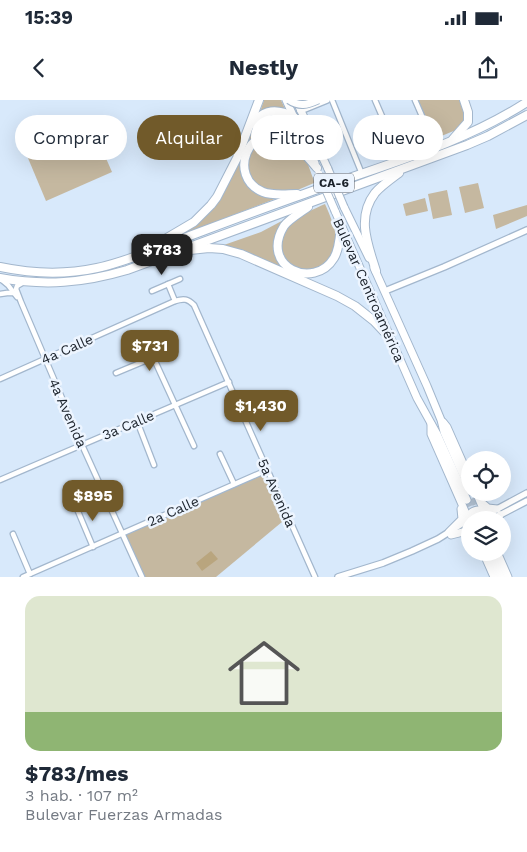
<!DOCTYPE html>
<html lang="es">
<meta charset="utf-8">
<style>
:root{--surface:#fff;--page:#f6f6f7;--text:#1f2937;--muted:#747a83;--accent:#715a2a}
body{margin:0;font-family:"Work Sans",sans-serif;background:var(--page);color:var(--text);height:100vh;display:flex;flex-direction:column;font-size:19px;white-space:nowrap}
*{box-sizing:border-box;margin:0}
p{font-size:16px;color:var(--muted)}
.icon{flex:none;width:28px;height:28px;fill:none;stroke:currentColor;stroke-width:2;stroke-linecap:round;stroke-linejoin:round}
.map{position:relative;height:477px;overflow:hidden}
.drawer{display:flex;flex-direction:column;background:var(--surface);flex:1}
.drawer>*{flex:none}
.hud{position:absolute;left:15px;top:15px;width:498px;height:45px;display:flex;gap:10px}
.fabs{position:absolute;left:461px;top:351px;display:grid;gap:10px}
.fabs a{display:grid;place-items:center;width:50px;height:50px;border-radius:50%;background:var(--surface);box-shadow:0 5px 20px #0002;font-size:25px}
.price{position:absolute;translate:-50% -42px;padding:0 11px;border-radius:10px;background:var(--accent);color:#fff;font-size:16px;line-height:32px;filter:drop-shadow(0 1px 2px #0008)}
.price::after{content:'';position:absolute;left:50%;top:30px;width:15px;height:11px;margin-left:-8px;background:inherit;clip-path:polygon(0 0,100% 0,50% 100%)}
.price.current{background:#222;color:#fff}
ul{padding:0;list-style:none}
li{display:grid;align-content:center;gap:10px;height:265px;padding:0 25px}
li span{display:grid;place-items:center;height:155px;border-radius:15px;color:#555}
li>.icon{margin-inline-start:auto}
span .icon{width:90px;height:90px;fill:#fffc;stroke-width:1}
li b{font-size:21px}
.chip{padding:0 18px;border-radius:22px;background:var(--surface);box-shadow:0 5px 20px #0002;font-size:18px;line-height:45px}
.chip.current{background:var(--accent);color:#fff}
.status{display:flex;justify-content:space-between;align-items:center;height:35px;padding:0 25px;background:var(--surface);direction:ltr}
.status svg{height:14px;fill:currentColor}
header{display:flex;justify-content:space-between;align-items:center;height:65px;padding:0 25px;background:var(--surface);font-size:22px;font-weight:700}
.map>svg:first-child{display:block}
.green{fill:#c5b8a0}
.water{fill:#b9a57e}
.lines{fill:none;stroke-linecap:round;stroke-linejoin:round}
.primary-tunnel{stroke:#b2c1d1;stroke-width:7;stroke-dasharray:7 3.5;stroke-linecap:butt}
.minor-casing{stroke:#a3b7cd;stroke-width:7}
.tertiary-casing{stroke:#a3b7cd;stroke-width:8}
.primary-casing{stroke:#a3b7cd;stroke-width:9}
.trunk-casing{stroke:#a3b7cd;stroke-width:10}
.minor{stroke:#fff;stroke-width:4.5}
.tertiary{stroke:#fff;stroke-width:5.5}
.primary{stroke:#fff;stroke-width:7}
.trunk{stroke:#fff;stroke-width:8}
.primary-bridge-casing{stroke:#a3b7cd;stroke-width:9;stroke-linecap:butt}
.primary-bridge{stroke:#fff;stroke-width:7}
.labels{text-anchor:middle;stroke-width:5;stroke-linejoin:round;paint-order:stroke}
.shield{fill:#edf5ff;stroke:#5a616b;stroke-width:1}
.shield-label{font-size:12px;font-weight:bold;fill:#1b222b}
.street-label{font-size:14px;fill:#1b222b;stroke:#edf5ff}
</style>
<div class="status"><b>15:39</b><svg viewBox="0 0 49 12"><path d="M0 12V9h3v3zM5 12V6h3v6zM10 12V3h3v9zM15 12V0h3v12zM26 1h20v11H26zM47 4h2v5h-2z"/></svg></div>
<header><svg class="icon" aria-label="back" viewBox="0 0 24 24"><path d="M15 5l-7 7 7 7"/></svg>Nestly<svg class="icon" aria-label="share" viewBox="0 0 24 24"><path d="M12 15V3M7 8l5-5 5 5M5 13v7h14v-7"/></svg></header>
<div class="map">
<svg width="527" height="477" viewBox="0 0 527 477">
<rect width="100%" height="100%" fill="#d8e9fb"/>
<g class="green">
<path d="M264 0H281L285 9 280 8 256 17 261 9Z"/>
<path d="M418 0H461L464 9 465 22 456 30 439 37 434 23 428 25Z"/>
<path d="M264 15H283L299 45 284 35 251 42 245 81C256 95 261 97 278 95L280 97 178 136 177 135 202 118 244 49 254 26Z"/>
<path d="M90 22 112 72 46 101 25 51Z"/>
<path d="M263 38 285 39 306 59 314 81V83L293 92 264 91 249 77 246 58 250 48Z"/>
<path d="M478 83 484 108 465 113 459 87Z"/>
<path d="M447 90 452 115 433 119 428 94Z"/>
<path d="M425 98 428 111 406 116 403 104Z"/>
<path d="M325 104C331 118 339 135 335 150 333 157 326 164 322 170L290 173 221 146 261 132 293 115 281 126V149C283 122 303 114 325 104Z"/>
<path d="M527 105V116L496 129 493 115Z"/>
<path d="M268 371 288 417 216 477H141L123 435Z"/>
</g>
<path class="water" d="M211 451 218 459 202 471 196 463Z"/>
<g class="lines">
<g class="primary-tunnel">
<path d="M473 398 483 420"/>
<path d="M467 400 476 420"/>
</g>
<g class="minor-casing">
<g id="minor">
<path d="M332 0 362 74"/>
<path d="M375 0 397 51"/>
<path d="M415 0 428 30"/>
<path d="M2 180 8 185 17 197"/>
<path d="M22 183 17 186 16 189 21 202 82 345 142 477"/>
<path d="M168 184 175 201"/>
<path d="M152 191 180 179"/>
<path d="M0 194 7 193H14"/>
<path d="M116 273 152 258 154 259 194 346"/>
<path d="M0 279 175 201C184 198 188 199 194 205L315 477"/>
<path d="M137 321 154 365"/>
<path d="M220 354 234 384"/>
<path d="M0 380 229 282"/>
<path d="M77 409 93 447"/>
<path d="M13 434 30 474"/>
<path d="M23 477 267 370"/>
</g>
</g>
<g class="tertiary-casing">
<g id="tertiary">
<path d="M300 11 327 0"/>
<path d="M385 191 444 167 527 130"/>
<path d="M488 414 527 393"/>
<path d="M498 416 527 401"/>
<path d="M338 477 383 463 412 451 438 439 468 420"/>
</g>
</g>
<g class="primary-casing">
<g id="primary">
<path d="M286 0 315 63"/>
<path d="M296 0 328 69"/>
<path d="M344 107 369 158"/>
<path d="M335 111 417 298 437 334 467 400"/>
<path d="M374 168 427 286 441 320 444 332 470 391"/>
<path d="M443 322 447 327 470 379"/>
<path d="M431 324V334L468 418"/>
<path d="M476 392 484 411"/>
<path d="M482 403 488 408 497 409"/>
<path d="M496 420 500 415"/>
<path d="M470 427C461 411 485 402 489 420"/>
<path d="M449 432 462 419 461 409"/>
<path d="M451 435 463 432 470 433"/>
<path d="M483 452 494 477"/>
<path d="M490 452 501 477"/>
<path d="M497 452 508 477"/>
</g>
</g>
<g class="trunk-casing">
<g id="trunk">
<path d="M252 24C264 9 277 8 294 17"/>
<path d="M453 39 468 22V12L464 0"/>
<path d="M297 94C287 94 273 96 263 92 226 77 249 19 287 39 299 45 308 58 317 68"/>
<path d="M308 107C301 112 288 120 284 126 259 167 314 191 334 158 340 148 340 134 341 124"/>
<path d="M155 145 194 122 211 105 217 97 237 58 259 0"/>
<path d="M190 150 209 148 223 149 241 154 337 196 355 206 374 221 390 238"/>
<path d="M0 167C33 174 65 175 97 168 125 162 150 151 176 141 219 125 261 109 304 94 379 66 459 46 527 2"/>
<path d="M376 171C368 145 356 118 375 93 381 86 391 79 399 73"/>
<path d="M0 178C45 186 83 183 127 170L467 45 488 36 527 15"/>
</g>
</g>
<use href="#minor" class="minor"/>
<use href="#tertiary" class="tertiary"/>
<use href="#primary" class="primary"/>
<use href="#trunk" class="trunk"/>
<g class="primary-bridge-casing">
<g id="primary-bridge">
<path d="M289 0C299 7 307 5 318 0"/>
<path d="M328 69 344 107"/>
<path d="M319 74 335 111"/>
</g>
</g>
<use href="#primary-bridge" class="primary-bridge"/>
</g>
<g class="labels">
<rect class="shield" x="314" y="73.5" width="40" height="19" rx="4"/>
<g class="shield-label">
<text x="334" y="87">CA-6</text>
</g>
<g class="street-label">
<text transform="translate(369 190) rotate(66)" y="5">Bulevar Centroamérica</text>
<text transform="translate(67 249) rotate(-24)" y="5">4a Calle</text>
<text transform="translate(68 313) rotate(66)" y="5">4a Avenida</text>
<text transform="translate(128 325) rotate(-23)" y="5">3a Calle</text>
<text transform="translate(277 393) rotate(66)" y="5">5a Avenida</text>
<text transform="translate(173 411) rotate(-24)" y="5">2a Calle</text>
</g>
</g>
</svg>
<div class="fabs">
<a><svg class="icon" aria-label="locate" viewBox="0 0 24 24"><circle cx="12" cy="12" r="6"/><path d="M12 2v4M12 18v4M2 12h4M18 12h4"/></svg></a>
<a><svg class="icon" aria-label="layers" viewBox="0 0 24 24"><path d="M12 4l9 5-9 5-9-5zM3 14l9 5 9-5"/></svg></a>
</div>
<b class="price current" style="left:162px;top:176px">$783</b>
<b class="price" style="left:150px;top:272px">$731</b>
<b class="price" style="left:261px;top:332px">$1,430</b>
<b class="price" style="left:93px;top:422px">$895</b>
<div class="hud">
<a class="chip">Comprar</a>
<a class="chip current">Alquilar</a>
<a class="chip">Filtros</a>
<a class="chip">Nuevo</a>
</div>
</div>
<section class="drawer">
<ul>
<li><span style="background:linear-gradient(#dfe7d0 75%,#8fb573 0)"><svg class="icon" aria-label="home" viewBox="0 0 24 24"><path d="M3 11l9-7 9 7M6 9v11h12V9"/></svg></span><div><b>$783/mes</b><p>3 hab. · 107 m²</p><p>Bulevar Fuerzas Armadas</p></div></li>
</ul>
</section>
